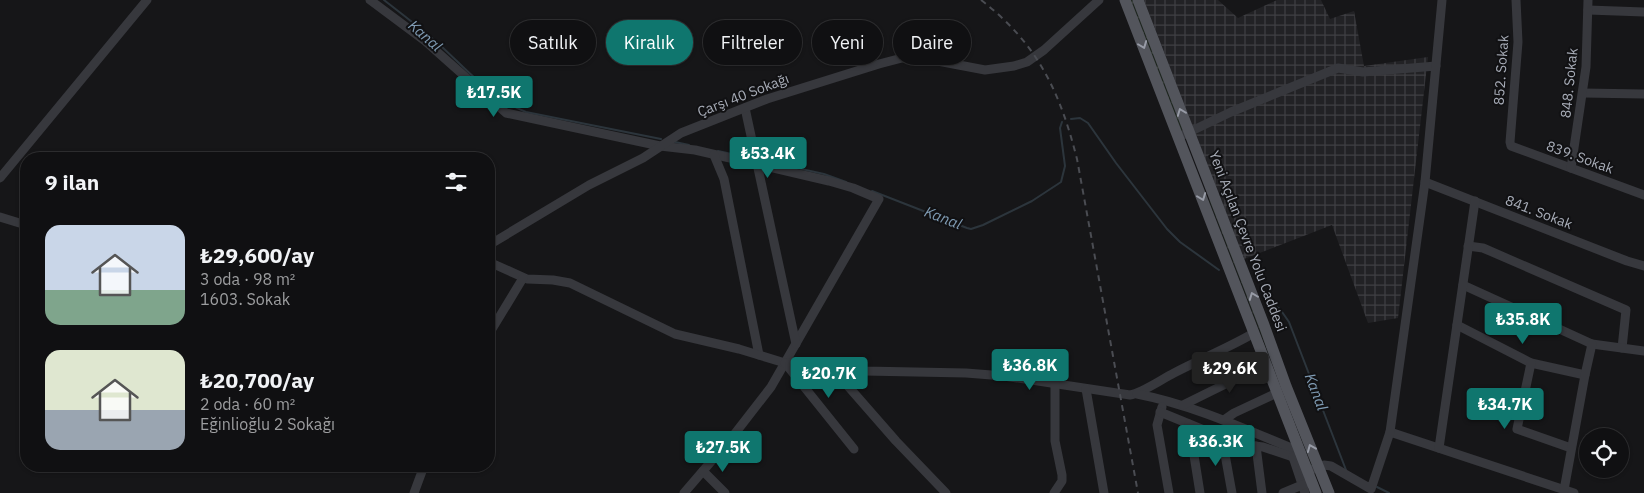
<!DOCTYPE html>
<html lang="tr">
<meta charset="utf-8">
<style>
:root{--surface:#101012;--page:#19191b;--text:#f1f3f6;--muted:#9c9d9f;--line:#303032;--accent:#0f766e}
body{margin:0;font-family:"IBM Plex Sans",sans-serif;background:var(--page);color:var(--text);height:100vh;display:flex;flex-direction:column;font-size:19px;white-space:nowrap}
*{box-sizing:border-box;margin:0}
p{font-size:16px;color:var(--muted)}
.icon{flex:none;width:28px;height:28px;fill:none;stroke:currentColor;stroke-width:2;stroke-linecap:round;stroke-linejoin:round}
.map{position:relative;flex:1;overflow:hidden}
.drawer{position:absolute;left:20px;top:152px;width:475px;height:320px;display:flex;flex-direction:column;background:var(--surface);border-radius:20px;box-shadow:0 1px 4px #0004,0 0 0 1px var(--line)}
.drawer>*{flex:none}
.top-card{position:absolute;left:510px;top:20px;width:475px;height:45px;display:flex;gap:10px}
.controls{position:absolute;left:1579px;top:428px;display:grid;gap:10px}
.controls a{display:grid;place-items:center;width:50px;height:50px;border-radius:50%;background:var(--surface);box-shadow:0 1px 4px #0004,0 0 0 1px var(--line);font-size:25px}
.price{position:absolute;translate:-50% -42px;padding:0 11px;border-radius:5px;background:var(--accent);color:#fff;font-size:16px;line-height:32px;filter:drop-shadow(0 1px 2px #0008)}
.price::after{content:'';position:absolute;left:50%;top:30px;width:15px;height:11px;margin-left:-8px;background:inherit;clip-path:polygon(0 0,100% 0,50% 100%)}
.price.on{background:#222;color:#fff}
ul{padding:0;list-style:none}
li{display:flex;align-items:center;gap:15px;height:125px;padding:0 25px}
li span{display:grid;place-items:center;flex:none;width:140px;height:100px;border-radius:15px;color:#555}
li>.icon{margin-inline-start:auto}
span .icon{width:60px;height:60px;fill:#fffc;stroke-width:1}
li b{font-size:21px}
h2{display:flex;justify-content:space-between;align-items:center;height:60px;padding:0 25px;font-size:21px}
.chip{padding:0 18px;border-radius:22px;background:var(--surface);box-shadow:0 1px 4px #0004,0 0 0 1px var(--line);font-size:18px;line-height:45px}
.chip.on{background:var(--accent);color:#fff}
.map>svg:first-child{display:block}
.industrial{fill:url(#industrial-grid)}
.green{fill:url(#green-dots)}
.lines{fill:none;stroke-linecap:round;stroke-linejoin:round}
.stream{stroke:#2c353c;stroke-width:2}
.minor{stroke:#37383d;stroke-width:9}
.major{stroke:#53555c;stroke-width:11}
.rail{stroke:#4a4c52;stroke-width:2;stroke-dasharray:6 5;stroke-linecap:butt}
.oneway{stroke:#979ba6}
.labels{text-anchor:middle;stroke-width:4;stroke-linejoin:round;paint-order:stroke}
.street-label{font-size:14px;fill:#a8adb8;stroke:#111113}
.water-label{font-size:15px;font-style:italic;fill:#7f9bb3;stroke:#111113}
</style>
<div class="map">
<svg width="1644" height="493" viewBox="0 0 1644 493">
<defs>
<pattern id="industrial-grid" width="8" height="8" patternUnits="userSpaceOnUse" patternTransform="scale(1.25)"><rect width="8" height="8" fill="#222225"/><path d="M0 4h8M4 0v8" fill="none" stroke="#3f3f43"/></pattern>
<pattern id="green-dots" width="8" height="8" patternUnits="userSpaceOnUse" patternTransform="scale(1.25)"><rect width="8" height="8" fill="#1e261f"/><path d="M2 2h.1M6 6h.1" fill="none" stroke="#3c433d" stroke-width="1.8" stroke-linecap="round"/></pattern>
</defs>
<rect width="100%" height="100%" fill="#161618"/>
<path class="industrial" d="M1144 0H1218L1238 18 1277 0H1321L1330 19 1354 11 1364 66 1428 57 1398 318 1368 323 1332 225 1244 259Z"/>
<g class="green">
<path d="M1130 0H1133L1184 132 1180 133Z"/>
<path d="M1212 199 1315 465 1312 466 1209 200Z"/>
</g>
<g class="lines">
<g class="stream">
<path d="M384 0C403 15 423 30 441 46 468 71 491 98 526 112L661 139"/>
<path d="M1071 119 1080 118 1088 123 1116 163 1167 229 1180 242 1219 270"/>
<path d="M675 142 689 145"/>
<path d="M718 151 750 158"/>
<path d="M761 160 824 174 846 182"/>
<path d="M872 191 967 228 971 229 983 225 1032 201 1061 182 1065 166 1060 128 1062 122"/>
<path d="M1264 299 1280 309 1289 322 1346 470"/>
<path d="M1377 487 1389 493"/>
</g>
<g class="minor">
<path d="M370 0 425 41 506 113 660 146 695 150 829 181 853 188 879 199 771 387 733 436 684 493"/>
<path d="M1516 0 1518 42 1510 142 1511 146 1644 195"/>
<path d="M1588 10 1644 12"/>
<path d="M1583 93 1644 94"/>
<path d="M745 108 796 344"/>
<path d="M1183 135 1231 112 1338 68 1363 72 1436 66"/>
<path d="M714 155 724 179 759 355"/>
<path d="M1571 168 1586 67 1588 0"/>
<path d="M0 178 147 0"/>
<path d="M1425 182 1627 261 1644 266"/>
<path d="M0 217 26 225"/>
<path d="M489 245 589 185 643 158 681 133 767 99 879 64 902 58H922L985 70 1014 66 1027 62 1044 50 1099 0"/>
<path d="M1468 246 1483 248 1626 310 1622 348"/>
<path d="M489 262 527 279 553 280 570 283 675 334 739 349 785 363 864 371 966 373 1004 376 1130 395C1142 393 1162 379 1174 373 1201 359 1228 348 1254 333"/>
<path d="M1463 285 1592 344 1644 351"/>
<path d="M1457 325 1531 363 1585 375"/>
<path d="M489 334 523 278"/>
<path d="M785 363 854 449"/>
<path d="M1531 363 1517 429 1571 448"/>
<path d="M833 369 896 441 946 493"/>
<path d="M1086 389 1104 493"/>
<path d="M1137 394C1194 405 1247 430 1301 452"/>
<path d="M1183 405 1266 364"/>
<path d="M1162 407 1157 425 1169 493"/>
<path d="M1160 412 1238 444 1263 447 1293 457 1301 452"/>
<path d="M1224 420 1234 413 1277 393"/>
<path d="M1189 424 1200 493"/>
<path d="M1390 432 1574 493"/>
<path d="M1222 438 1232 493"/>
<path d="M1256 446 1262 493"/>
<path d="M1439 448 1475 201"/>
<path d="M1293 457 1305 493"/>
<path d="M703 471 725 493"/>
<path d="M1308 471 1324 465 1331 466 1371 489 1390 432 1425 182 1442 0"/>
<path d="M1564 490 1585 375 1592 344"/>
<path d="M414 493 424 466"/>
<path d="M1054 493 1062 481V475L1055 441V384"/>
<path d="M1283 493 1307 483"/>
</g>
<g class="major">
<path d="M1125 0 1316 493"/>
<path d="M1138 0 1264 325 1286 386 1329 493"/>
</g>
<path class="rail" d="M981 0C1038 44 1060 92 1077 159L1138 493"/>
</g>
<defs><path id="oneway-chevron" d="M-2-3.5L2.5 0L-2 3.5" fill="none" stroke-width="1.6" stroke-linecap="round" stroke-linejoin="round" transform="scale(1.25)"/></defs>
<g class="oneway">
<use href="#oneway-chevron" transform="translate(1143 45) rotate(69)"/>
<use href="#oneway-chevron" transform="translate(1181 112) rotate(-111)"/>
<use href="#oneway-chevron" transform="translate(1202 197) rotate(69)"/>
<use href="#oneway-chevron" transform="translate(1253 296) rotate(-111)"/>
<use href="#oneway-chevron" transform="translate(1311 448) rotate(-112)"/>
</g>
<g class="labels">
<g class="street-label">
<text transform="translate(1501 70) rotate(-86)" y="5">852. Sokak</text>
<text transform="translate(1569 83) rotate(-84)" y="5">848. Sokak</text>
<text transform="translate(743 95) rotate(-21)" y="5">Çarşı 40 Sokağı</text>
<text transform="translate(1580 157) rotate(20)" y="5">839. Sokak</text>
<text transform="translate(1539 212) rotate(21)" y="5">841. Sokak</text>
<text transform="translate(1248 241) rotate(69)" y="5">Yeni Açılan Çevre Yolu Caddesi</text>
</g>
<g class="water-label">
<text transform="translate(425 36) rotate(41)" y="5">Kanal</text>
<text transform="translate(943 218) rotate(21)" y="5">Kanal</text>
<text transform="translate(1316 392) rotate(69)" y="5">Kanal</text>
</g>
</g>
</svg>
<div class="controls">
<a><svg class="icon" aria-label="locate" viewBox="0 0 24 24"><circle cx="12" cy="12" r="6"/><path d="M12 2v4M12 18v4M2 12h4M18 12h4"/></svg></a>
</div>
<b class="price" style="left:494px;top:118px">₺17.5K</b>
<b class="price" style="left:768px;top:179px">₺53.4K</b>
<b class="price" style="left:1523px;top:345px">₺35.8K</b>
<b class="price" style="left:1030px;top:391px">₺36.8K</b>
<b class="price on" style="left:1230px;top:394px">₺29.6K</b>
<b class="price" style="left:829px;top:399px">₺20.7K</b>
<b class="price" style="left:1505px;top:430px">₺34.7K</b>
<b class="price" style="left:1216px;top:467px">₺36.3K</b>
<b class="price" style="left:723px;top:473px">₺27.5K</b>
<div class="top-card">
<a class="chip">Satılık</a>
<a class="chip on">Kiralık</a>
<a class="chip">Filtreler</a>
<a class="chip">Yeni</a>
<a class="chip">Daire</a>
</div>
<section class="drawer">
<h2>9 ilan<svg class="icon" aria-label="filters" viewBox="0 0 24 24"><path d="M4 7h16M4 17h16"/><circle cx="9" cy="7" r="2"/><circle cx="15" cy="17" r="2"/></svg></h2>
<ul>
<li><span style="background:linear-gradient(#c9d6e8 65%,#7fa58c 0)"><svg class="icon" aria-label="home" viewBox="0 0 24 24"><path d="M3 11l9-7 9 7M6 9v11h12V9"/></svg></span><div><b>₺29,600/ay</b><p>3 oda · 98 m²</p><p>1603. Sokak</p></div></li>
<li><span style="background:linear-gradient(#dfe7d0 60%,#9aa5b1 0)"><svg class="icon" aria-label="home" viewBox="0 0 24 24"><path d="M3 11l9-7 9 7M6 9v11h12V9"/></svg></span><div><b>₺20,700/ay</b><p>2 oda · 60 m²</p><p>Eğinlioğlu 2 Sokağı</p></div></li>
</ul>
</section>
</div>
